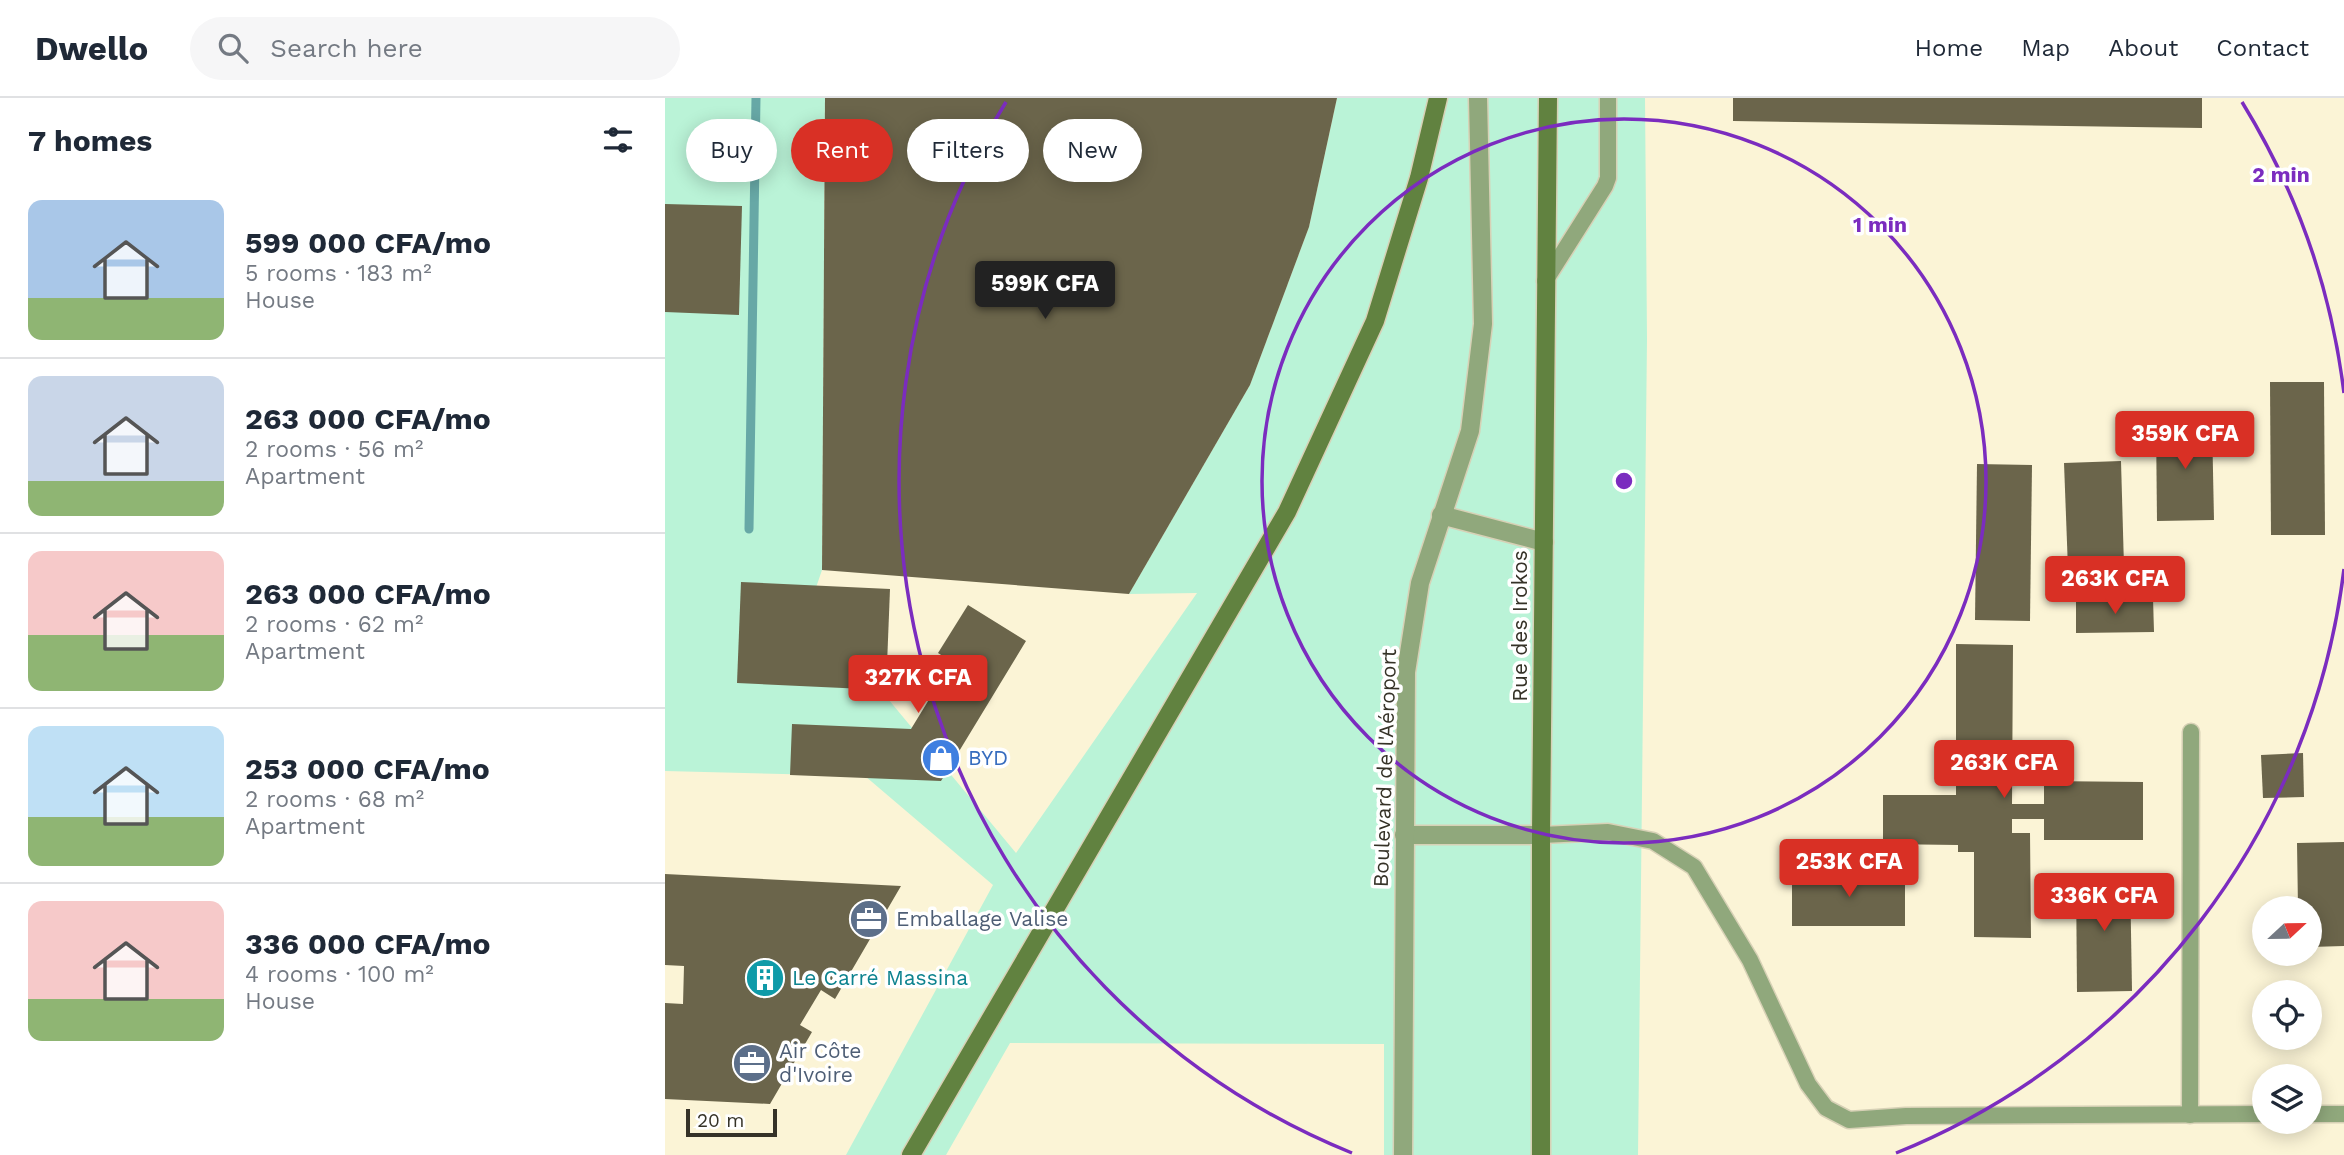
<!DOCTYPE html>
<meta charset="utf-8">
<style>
:root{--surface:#fff;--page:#f6f6f7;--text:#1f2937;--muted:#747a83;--line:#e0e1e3;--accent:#d93025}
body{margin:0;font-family:"Work Sans",sans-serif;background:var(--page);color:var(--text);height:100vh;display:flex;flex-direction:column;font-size:26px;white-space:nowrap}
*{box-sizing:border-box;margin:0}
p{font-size:23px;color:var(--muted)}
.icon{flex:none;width:38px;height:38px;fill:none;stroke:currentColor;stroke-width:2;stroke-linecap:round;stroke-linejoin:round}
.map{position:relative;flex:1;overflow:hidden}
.sheet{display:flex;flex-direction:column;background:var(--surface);width:665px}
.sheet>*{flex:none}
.banner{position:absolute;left:21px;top:21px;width:665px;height:63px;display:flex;gap:14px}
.needle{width:46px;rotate:68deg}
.tools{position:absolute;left:1587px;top:798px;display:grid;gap:14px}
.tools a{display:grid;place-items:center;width:70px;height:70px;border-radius:50%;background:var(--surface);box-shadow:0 4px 18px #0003;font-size:35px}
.scale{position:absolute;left:21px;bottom:18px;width:91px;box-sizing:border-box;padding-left:7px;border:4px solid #353227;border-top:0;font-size:19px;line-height:24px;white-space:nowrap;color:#353227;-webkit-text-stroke:5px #fff;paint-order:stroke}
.price{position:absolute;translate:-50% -60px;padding:0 16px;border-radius:7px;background:var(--accent);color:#fff;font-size:23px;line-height:46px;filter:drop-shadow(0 2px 4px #0008)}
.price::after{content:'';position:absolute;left:50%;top:42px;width:21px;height:16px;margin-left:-10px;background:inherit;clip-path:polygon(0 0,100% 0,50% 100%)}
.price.selected{background:#222;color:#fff}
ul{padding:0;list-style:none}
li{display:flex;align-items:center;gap:21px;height:175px;padding:0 28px}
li+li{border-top:2px solid var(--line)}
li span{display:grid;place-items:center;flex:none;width:196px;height:140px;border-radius:14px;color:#555}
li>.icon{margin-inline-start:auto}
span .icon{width:84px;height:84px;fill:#fffc;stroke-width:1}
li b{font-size:30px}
h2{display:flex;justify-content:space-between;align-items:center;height:84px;padding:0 28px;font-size:30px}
.pill{padding:0 24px;border-radius:32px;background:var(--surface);box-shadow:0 4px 18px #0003;font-size:24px;line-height:63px}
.pill.selected{background:var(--accent);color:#fff}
header{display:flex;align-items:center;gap:42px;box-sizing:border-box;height:98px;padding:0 35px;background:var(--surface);border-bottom:2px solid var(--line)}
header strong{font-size:33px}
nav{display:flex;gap:38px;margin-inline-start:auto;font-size:24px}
.search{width:490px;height:63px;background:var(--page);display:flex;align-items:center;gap:18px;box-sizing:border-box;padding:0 24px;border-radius:38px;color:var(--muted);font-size:26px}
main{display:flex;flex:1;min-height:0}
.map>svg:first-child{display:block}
.green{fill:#baf3d7}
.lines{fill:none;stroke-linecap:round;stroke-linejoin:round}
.stream{stroke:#67a8a6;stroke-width:9}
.building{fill:#6b654b}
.lane-casing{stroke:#d7d1b6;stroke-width:19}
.street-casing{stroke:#d7d1b6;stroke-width:21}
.secondary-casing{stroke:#d7d1b6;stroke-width:21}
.lane{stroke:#90a87c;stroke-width:16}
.street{stroke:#90a87c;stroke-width:18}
.secondary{stroke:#618240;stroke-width:18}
.ring{fill:none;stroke:#7b2cbf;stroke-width:3.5}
.labels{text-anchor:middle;stroke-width:7;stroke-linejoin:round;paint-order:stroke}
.street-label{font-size:21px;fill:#353227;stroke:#fff}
.shop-label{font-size:21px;fill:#366cbe;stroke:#fff;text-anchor:start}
.service-label{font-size:21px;fill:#4e5e75;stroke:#fff;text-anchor:start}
.culture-label{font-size:21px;fill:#0d838f;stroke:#fff;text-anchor:start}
.centre{fill:#7b2cbf;stroke:#fff;stroke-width:3.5}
.ring-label{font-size:21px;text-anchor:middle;font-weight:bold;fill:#7b2cbf;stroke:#fff;stroke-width:7;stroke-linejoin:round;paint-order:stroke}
</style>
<header>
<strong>Dwello</strong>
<div class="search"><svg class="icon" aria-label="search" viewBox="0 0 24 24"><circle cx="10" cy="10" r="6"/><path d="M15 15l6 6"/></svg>Search here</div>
<nav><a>Home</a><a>Map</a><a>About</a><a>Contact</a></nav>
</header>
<main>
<section class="sheet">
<h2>7 homes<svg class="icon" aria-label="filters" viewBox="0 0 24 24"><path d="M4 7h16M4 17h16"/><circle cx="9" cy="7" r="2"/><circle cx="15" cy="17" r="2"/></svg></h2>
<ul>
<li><span style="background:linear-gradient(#a9c7e8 70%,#8fb573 0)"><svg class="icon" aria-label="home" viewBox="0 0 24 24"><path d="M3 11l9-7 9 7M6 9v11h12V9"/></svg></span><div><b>599 000 CFA/mo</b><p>5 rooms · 183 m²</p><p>House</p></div></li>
<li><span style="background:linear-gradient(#c9d6e8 75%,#8fb573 0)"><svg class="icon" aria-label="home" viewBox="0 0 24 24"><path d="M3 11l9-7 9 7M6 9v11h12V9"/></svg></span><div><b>263 000 CFA/mo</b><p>2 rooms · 56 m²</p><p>Apartment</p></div></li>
<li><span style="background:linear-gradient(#f6c9c9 60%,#8fb573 0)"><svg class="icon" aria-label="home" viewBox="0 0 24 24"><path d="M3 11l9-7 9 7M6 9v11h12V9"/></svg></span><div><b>263 000 CFA/mo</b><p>2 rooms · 62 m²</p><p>Apartment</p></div></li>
<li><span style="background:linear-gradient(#bfe0f5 65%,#8fb573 0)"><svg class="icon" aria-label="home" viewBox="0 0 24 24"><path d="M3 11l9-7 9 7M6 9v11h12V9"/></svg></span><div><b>253 000 CFA/mo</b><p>2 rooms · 68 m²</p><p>Apartment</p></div></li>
<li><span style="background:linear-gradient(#f6c9c9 70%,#8fb573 0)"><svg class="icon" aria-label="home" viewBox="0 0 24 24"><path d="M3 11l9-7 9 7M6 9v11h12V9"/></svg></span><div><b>336 000 CFA/mo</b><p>4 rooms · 100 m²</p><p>House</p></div></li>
</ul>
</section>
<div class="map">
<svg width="1679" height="1057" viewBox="0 0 1679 1057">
<rect width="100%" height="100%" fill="#fbf4d6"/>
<path class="green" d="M0 0H160L157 472 145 507 351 755 532 495 464 496 585 287 644 129 672 0H980L982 241 973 1057H719V946L345 945 281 1057H181L328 787 200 678 0 673Z"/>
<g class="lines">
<path class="stream" d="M84 431 91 0"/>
</g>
<g class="building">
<path d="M160 0H672L644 129 585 287 464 496 157 472Z"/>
<path d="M1068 0H1537V30L1068 23Z"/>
<path d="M0 106 77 108 74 217 0 214Z"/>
<path d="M1605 284H1659L1660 437H1606Z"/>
<path d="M1491 324H1547L1549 422 1492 423Z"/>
<path d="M1456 363 1459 469 1403 471 1399 365Z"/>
<path d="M1312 366 1367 367 1365 523 1310 522Z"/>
<path d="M76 484 225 491 221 592 72 585Z"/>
<path d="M1488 500 1489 534 1411 535V502Z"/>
<path d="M303 507 361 543 276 683 125 677 127 626 246 631 287 564 273 555Z"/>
<path d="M1291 546 1348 547 1347 706H1379V683L1478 684V742H1379V721H1347V735H1365L1366 840 1309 839V754H1293V747L1218 746V697H1291Z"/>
<path d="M1638 655 1639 699 1598 700 1596 657Z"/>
<path d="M1679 744V848L1645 849V810H1633L1632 745Z"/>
<rect x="1127" y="774" width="113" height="54"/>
<path d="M1465 775 1467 893 1412 894 1411 776Z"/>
<path d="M0 776 236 788 170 901 156 892 135 927 147 934 105 1006 0 1001V905L18 906 19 868 0 867Z"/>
</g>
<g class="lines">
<g class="lane-casing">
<g id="lane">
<path d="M880 183 940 88 943 80V0"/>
<path d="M876 737 943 734 988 743 1029 769 1085 862 1143 986 1161 1010 1184 1022 1241 1018 1600 1016"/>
<path d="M1645 1016H1679"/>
<path d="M1525 1017 1526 634"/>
</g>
</g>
<g class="street-casing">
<g id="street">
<path d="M776 417 879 444"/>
<path d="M739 737H876"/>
<path d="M738 1057 741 574 755 485 805 333 818 226 813 0"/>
</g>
</g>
<g class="secondary-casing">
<g id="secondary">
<path d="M246 1057 622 414 710 223 754 80 773 0"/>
<path d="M876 1057V737L883 0"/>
</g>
</g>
<use href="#lane" class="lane"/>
<use href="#street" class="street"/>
<use href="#secondary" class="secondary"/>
</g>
<g class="ring">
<circle cx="959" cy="383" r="362"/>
<path d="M1679 471A725 725 0 0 1 1231 1055M687 1055A725 725 0 0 1 341 4M1577 4A725 725 0 0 1 1679 295"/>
</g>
<defs>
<g id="shop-disc" transform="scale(2.0125)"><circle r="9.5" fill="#3f7fe0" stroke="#fff"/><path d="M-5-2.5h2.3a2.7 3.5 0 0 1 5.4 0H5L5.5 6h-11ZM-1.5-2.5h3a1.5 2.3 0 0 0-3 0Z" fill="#fff"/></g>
<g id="office-disc" transform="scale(2.0125)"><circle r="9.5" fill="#5c6f8a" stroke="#fff"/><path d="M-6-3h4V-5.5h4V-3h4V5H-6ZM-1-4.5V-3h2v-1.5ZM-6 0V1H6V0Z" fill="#fff"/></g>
<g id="building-disc" transform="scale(2.0125)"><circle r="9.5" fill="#0f9aa8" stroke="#fff"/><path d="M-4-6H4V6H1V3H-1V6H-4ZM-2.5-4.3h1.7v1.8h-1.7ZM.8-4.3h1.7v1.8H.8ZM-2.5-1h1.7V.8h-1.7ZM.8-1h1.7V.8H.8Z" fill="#fff"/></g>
</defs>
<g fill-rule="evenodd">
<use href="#shop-disc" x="276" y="660"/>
<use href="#office-disc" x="204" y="821"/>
<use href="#building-disc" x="100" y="880"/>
<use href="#office-disc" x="87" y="965"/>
</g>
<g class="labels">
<g class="street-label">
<text transform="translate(855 528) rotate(-90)" y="7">Rue des Irokos</text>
<text transform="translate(720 670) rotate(-88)" y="7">Boulevard de l'Aéroport</text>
</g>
<g class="shop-label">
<text x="303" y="667">BYD</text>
</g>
<g class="service-label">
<text x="231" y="828">Emballage Valise</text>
<text x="114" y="960">Air Côte<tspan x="114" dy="24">d'Ivoire</tspan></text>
</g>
<g class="culture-label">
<text x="127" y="887">Le Carré Massina</text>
</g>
</g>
<circle cx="959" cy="383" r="10" class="centre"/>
<g class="ring-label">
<text x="1616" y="84">2 min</text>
<text x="1215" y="134">1 min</text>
</g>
</svg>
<div class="tools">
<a><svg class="needle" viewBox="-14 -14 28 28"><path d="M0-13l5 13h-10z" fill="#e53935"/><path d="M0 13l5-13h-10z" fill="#747a83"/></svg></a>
<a><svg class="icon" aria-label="locate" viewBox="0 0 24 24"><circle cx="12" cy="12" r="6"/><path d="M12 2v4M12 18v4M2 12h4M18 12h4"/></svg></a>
<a><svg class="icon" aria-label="layers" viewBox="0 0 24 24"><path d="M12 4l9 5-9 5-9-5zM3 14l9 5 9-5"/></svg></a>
</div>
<div class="scale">20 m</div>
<b class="price selected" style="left:380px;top:223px">599K CFA</b>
<b class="price" style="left:1520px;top:373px">359K CFA</b>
<b class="price" style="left:1450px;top:518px">263K CFA</b>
<b class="price" style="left:253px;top:617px">327K CFA</b>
<b class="price" style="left:1339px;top:702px">263K CFA</b>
<b class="price" style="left:1184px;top:801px">253K CFA</b>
<b class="price" style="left:1439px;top:835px">336K CFA</b>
<div class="banner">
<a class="pill">Buy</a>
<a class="pill selected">Rent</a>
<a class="pill">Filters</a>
<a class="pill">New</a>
</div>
</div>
</main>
